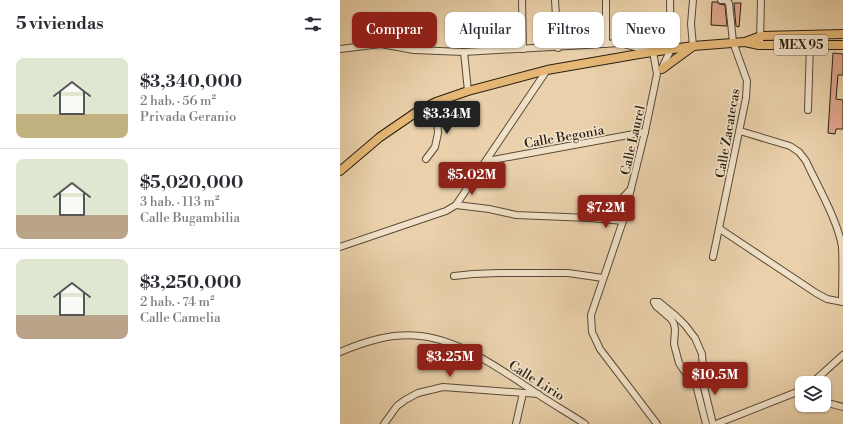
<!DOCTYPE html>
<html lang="es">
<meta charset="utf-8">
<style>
:root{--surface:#fff;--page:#f7f7f7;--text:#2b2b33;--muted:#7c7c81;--line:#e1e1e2;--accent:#8f2418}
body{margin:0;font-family:"Libre Bodoni",serif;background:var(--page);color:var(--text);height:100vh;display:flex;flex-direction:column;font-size:15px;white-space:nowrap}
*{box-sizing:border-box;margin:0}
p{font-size:13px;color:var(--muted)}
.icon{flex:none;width:22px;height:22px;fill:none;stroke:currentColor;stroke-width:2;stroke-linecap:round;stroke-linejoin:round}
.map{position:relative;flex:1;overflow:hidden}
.drawer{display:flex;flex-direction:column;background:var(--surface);width:340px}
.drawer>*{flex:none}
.banner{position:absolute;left:12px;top:12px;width:380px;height:36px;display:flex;gap:8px}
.tools{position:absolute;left:455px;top:376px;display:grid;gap:8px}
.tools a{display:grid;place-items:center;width:36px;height:36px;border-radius:8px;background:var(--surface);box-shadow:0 1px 3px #0004;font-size:20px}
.price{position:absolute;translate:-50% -34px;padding:0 9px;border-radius:4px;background:var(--accent);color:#fff;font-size:13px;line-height:26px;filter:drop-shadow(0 1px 2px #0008)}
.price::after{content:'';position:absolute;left:50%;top:24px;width:12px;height:9px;margin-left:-6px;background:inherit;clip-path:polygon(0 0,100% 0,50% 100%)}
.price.selected{background:#222;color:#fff}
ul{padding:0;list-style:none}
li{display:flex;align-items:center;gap:12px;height:100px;padding:0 16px}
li+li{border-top:1px solid var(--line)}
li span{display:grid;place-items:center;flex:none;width:112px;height:80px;border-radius:8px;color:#555}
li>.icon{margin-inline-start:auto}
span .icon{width:48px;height:48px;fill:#fffc;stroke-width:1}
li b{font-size:17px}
h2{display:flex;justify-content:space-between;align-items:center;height:48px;padding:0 16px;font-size:17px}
.pill{padding:0 14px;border-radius:8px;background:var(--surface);box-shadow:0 1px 3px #0004;font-size:14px;line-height:36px}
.pill.selected{background:var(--accent);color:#fff}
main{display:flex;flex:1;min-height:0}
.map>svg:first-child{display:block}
.building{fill:#e1a78f;stroke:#281d10}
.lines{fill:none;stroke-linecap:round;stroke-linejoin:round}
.minor-casing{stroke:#584a37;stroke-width:8}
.major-casing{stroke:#281d10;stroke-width:10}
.minor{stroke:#f1e1c8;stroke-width:6}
.major{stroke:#e5b876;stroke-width:8}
.labels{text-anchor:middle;stroke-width:3.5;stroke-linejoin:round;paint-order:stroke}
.shield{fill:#f1e1c8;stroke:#645847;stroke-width:1}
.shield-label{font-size:12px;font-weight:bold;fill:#281d10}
.street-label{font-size:13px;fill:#281d10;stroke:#f1e1c8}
</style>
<main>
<section class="drawer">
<h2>5 viviendas<svg class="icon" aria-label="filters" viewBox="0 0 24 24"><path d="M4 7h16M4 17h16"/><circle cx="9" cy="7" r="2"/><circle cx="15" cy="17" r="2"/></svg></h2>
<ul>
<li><span style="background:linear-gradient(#dfe7d0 70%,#c2b280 0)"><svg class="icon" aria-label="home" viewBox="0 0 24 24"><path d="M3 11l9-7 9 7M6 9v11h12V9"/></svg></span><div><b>$3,340,000</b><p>2 hab. · 56 m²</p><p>Privada Geranio</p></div></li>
<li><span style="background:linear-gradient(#dfe7d0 70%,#b9a48a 0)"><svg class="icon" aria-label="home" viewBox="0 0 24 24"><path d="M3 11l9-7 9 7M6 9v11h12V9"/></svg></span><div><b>$5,020,000</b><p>3 hab. · 113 m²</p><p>Calle Bugambilia</p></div></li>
<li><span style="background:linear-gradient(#dfe7d0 70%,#b9a48a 0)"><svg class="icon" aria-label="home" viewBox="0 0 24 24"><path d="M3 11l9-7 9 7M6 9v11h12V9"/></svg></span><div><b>$3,250,000</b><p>2 hab. · 74 m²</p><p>Calle Camelia</p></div></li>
</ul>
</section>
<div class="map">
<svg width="503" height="424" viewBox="0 0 503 424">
<rect width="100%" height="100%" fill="#ead1ab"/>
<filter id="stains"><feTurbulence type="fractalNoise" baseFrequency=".005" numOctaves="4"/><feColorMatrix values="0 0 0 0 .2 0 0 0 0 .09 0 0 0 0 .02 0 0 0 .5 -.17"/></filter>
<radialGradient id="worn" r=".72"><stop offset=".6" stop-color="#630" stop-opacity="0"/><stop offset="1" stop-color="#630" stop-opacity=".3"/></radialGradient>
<g class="building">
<path d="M372 2H377L379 4 385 5 387 26 371 25Z"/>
<path d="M394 3H401L399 27 396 26Z"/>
<path d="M493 53 503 54V75H498L496 99 503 100V129H496L495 134 488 133Z"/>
</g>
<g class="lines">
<g class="minor-casing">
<g id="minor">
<path d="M182 0 183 49"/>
<path d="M215 0 218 48"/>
<path d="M353 0 351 24 353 46"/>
<path d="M420 40 421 0"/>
<path d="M266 44V0"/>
<path d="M0 49 41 44 74 50 124 52 280 43 313 52 317 74 305 132 283 221 251 315 252 332 260 349 317 424"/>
<path d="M124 52 128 91"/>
<path d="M322 68 331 49 330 0"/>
<path d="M468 110 470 44"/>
<path d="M400 131 450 146 459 152 466 161C477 185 498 221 502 247 503 265 502 284 502 302"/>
<path d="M86 159 95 147 98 133 96 102"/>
<path d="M147 161 305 132"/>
<path d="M116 205 149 209 176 215 250 218 283 221"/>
<path d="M250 218C269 209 277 205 291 189"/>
<path d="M380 229 476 293 487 299 503 302"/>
<path d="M0 247 106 211 116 205 207 70"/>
<path d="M373 257 406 98 407 81 393 42 389 3 386 0H381"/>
<path d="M114 276 133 274 159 273H228L263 278"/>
<path d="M314 302H319L336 316 345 325 355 338 362 354 363 368 362 379 373 424"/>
<path d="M314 302 316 306 331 319 334 324 335 330 334 344 339 363 347 375 355 381 366 424"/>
<path d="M0 352C26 341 52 333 80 336 121 340 165 372 199 395 214 405 230 414 245 424"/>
<path d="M472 383 503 355"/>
<path d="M484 402 503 407"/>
<path d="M44 424 57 406 65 400 78 393 103 387 198 394"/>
<path d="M176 424 183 393"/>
<path d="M376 424 462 390"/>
</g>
</g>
<g class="major-casing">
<g id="major">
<path d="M405 42 419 45H503"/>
<path d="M322 69 352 47"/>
<path d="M0 171 40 137 78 111 96 102 128 91 207 70 299 54 353 46 405 42 421 36 503 34"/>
</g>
</g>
<use href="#minor" class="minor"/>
<use href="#major" class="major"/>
</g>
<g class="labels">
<rect class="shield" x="434" y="35" width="54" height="20" rx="3"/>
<g class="shield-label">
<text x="461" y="49">MEX 95</text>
</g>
<g class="street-label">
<text transform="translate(387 133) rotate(-80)" y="5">Calle Zacatecas</text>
<text transform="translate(224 136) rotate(-10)" y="5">Calle Begonia</text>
<text transform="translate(292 140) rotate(-77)" y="5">Calle Laurel</text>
<text transform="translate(197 380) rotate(32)" y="5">Calle Lirio</text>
</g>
</g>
<rect width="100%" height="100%" filter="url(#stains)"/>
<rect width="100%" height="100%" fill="url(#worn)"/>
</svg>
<div class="tools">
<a><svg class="icon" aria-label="layers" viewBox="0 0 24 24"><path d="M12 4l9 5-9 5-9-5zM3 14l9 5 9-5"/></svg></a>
</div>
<b class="price selected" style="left:107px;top:135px">$3.34M</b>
<b class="price" style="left:132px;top:196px">$5.02M</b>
<b class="price" style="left:266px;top:229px">$7.2M</b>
<b class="price" style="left:110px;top:378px">$3.25M</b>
<b class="price" style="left:375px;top:396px">$10.5M</b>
<div class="banner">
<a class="pill selected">Comprar</a>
<a class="pill">Alquilar</a>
<a class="pill">Filtros</a>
<a class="pill">Nuevo</a>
</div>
</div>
</main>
